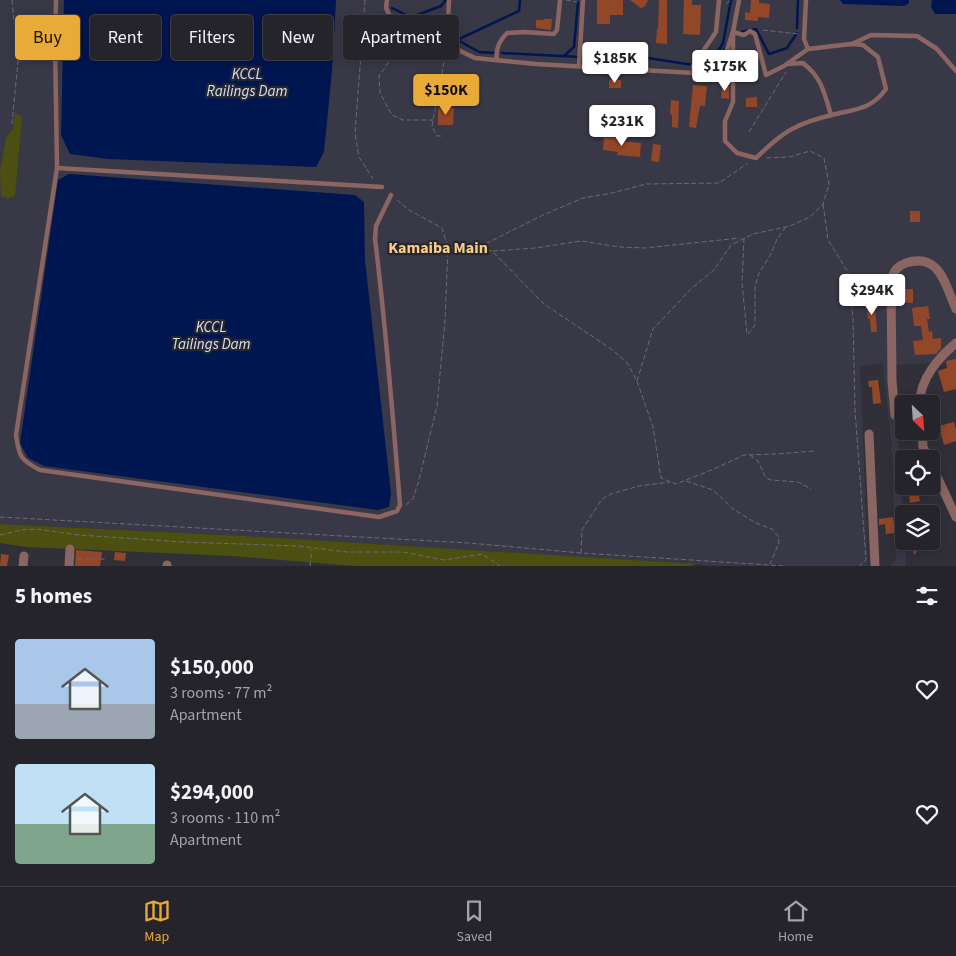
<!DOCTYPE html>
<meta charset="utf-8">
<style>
:root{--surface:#25242b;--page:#313037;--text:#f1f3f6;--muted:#a3a4a9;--line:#424147;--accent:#e9aa38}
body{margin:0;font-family:"Source Sans 3",sans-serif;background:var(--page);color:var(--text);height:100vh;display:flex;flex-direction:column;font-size:19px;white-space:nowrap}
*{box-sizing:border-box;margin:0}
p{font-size:16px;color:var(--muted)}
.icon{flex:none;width:28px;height:28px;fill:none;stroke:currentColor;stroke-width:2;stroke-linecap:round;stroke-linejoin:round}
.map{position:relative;height:566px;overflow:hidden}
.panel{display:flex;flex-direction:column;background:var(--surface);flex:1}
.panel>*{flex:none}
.top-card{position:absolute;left:15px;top:15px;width:500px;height:45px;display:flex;gap:10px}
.needle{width:32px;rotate:155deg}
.tools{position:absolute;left:895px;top:395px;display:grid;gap:10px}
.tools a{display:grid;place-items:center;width:45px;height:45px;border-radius:5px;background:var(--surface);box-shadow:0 2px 12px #0003,0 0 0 1px var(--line);font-size:25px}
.price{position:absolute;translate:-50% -42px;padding:0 11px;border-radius:5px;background:#fff;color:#222;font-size:16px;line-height:32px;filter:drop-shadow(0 1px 2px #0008)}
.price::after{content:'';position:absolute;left:50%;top:30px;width:15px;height:11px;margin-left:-8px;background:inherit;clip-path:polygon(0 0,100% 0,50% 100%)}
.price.selected{background:var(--accent);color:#111}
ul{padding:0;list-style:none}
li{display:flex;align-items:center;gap:15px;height:125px;padding:0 15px}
li span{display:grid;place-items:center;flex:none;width:140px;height:100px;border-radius:5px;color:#555}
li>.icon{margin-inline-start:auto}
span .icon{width:60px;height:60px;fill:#fffc;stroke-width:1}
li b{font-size:21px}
h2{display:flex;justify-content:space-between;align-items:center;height:60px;padding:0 15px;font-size:21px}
.chip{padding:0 18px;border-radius:5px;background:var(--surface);box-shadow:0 2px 12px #0003,0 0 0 1px var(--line);font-size:18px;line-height:45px}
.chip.selected{background:var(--accent);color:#111}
.tabs{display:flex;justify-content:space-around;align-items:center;height:70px;border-top:1px solid var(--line);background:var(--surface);font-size:14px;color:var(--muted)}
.tabs a{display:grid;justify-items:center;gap:2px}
.tabs .selected{color:var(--accent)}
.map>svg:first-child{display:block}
.built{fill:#393847}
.green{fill:#4b4f10}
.water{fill:#001650}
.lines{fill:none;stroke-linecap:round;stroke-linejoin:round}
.stream{stroke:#001650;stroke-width:2.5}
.building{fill:#934729}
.path{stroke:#6b6b72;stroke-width:1;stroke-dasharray:5 2.5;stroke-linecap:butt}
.service{stroke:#8b6561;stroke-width:4.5}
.minor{stroke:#8b6561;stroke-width:9}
.labels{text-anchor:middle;stroke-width:4.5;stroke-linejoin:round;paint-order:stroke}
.water-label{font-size:15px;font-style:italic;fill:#d7e1f4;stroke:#27272f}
.quarter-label{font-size:16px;font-weight:bold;fill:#face89;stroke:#27272f}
</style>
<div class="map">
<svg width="956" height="566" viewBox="0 0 956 566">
<rect width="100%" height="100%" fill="#313039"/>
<path class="built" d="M0 0H956V361L897 365 893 363 906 566H890L896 560 892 452 883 363 860 366 868 566H719L244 536 0 524Z"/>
<g class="green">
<path d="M15 113 22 117 15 196 9 198 1 197 0 171 6 138 14 127Z"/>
<path d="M0 524 244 536 696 564 689 566H354L232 556 26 547 0 543Z"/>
</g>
<g class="water">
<path d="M64 0H336L332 71 324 152 316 167 108 159 70 154 61 135Z"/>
<path d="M840 0H909V3L904 6 843 4Z"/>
<path d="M932 0H956V14H935L931 7Z"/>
<path d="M69 174 355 195 364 202 365 260 391 494 389 507 378 510 44 466 28 458 20 443 58 180Z"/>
</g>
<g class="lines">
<g class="stream">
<path d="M392 8 446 35"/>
<path d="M412 17 441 6 446 0"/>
<path d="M797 28 798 0"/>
<path d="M741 32 756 29 769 54 787 48 797 33"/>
<path d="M454 38 479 52 495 53"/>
<path d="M457 40 519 11 520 0"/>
<path d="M502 53 580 57"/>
<path d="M564 56 574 47 578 2"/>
<path d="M585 58H648L693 65"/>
<path d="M719 59 717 53 723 43 731 0"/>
<path d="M701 62 719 59 728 43"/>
</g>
</g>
<g class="building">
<path d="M597 0H623V15H610V24H597Z"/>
<path d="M630 0H648L645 6 641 8Z"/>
<path d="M659 0H667V44L656 43 657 29H658Z"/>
<path d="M684 0H692V5H701L700 35 683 34Z"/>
<path d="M751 0H759V3L770 4 769 18 758 17V21L745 20V12L750 13Z"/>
<path d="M544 19H552L551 30 536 28V20H544Z"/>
<rect x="609" y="80" width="12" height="8"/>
<path d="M693 85 707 86 705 106H700L696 128 689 127Z"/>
<path d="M722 85 729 86V99L721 98Z"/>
<path d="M757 97V107H746V98Z"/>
<path d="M671 100 679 101 678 128 672 127V115L670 114Z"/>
<path d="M438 108H454L453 125H438Z"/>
<path d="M604 137 617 138V141L641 143 640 157 617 155 618 152 603 150Z"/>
<path d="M653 144 661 145 659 162 651 161Z"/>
<rect x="910" y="211" width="10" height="11"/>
<path d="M900 289H913V303L902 302Z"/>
<path d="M875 303V307L877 332H871L870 319H868L866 304Z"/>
<path d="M928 306 930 319H927L929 332 932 331 933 339 941 338V348L936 354 915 355 913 341 923 340 921 326H914L912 308Z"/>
<path d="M956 359V389L944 392 938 371 947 368 946 361Z"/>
<path d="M878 380 881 403 873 404 872 387H869L868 381Z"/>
<path d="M954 422 956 429V441L944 445 939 426Z"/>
<path d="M917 486 920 501 910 503 908 488Z"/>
<path d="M893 517 895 533 886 534 885 524 879 525V519Z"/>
<path d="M925 542 914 555 912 544Z"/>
<path d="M76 550 102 552 100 566H75Z"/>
<path d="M115 552 126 553 125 561 114 560Z"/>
<path d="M1 554 9 555 7 566H0Z"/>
</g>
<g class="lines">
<g class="path">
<path d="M12 0 18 61 12 124"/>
<path d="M365 0 355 133 359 157 373 179"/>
<path d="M566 0 577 2"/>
<path d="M726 4 731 0"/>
<path d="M365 15 383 17"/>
<path d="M763 30 799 34"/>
<path d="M389 62 379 76 380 93 392 115 403 120H433"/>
<path d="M749 132 786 72"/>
<path d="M441 136H437L432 126 446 51"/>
<path d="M397 200 409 210 442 228 448 247 466 250 478 248 492 251 544 304 614 351 628 364 637 381 653 427 661 478 676 484 714 469 744 455 776 454 815 451"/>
<path d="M823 204 828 240 848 272 853 318 855 410 866 560 859 566"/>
<path d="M744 238 742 283 747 334"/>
<path d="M479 247 543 215 583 198 612 193 646 184 719 183 748 163"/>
<path d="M493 251 535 248 581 241 620 247 645 248 740 238"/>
<path d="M748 334 755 325V287L759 273 771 254 777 239 785 228"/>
<path d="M637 381 653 329 693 287 714 270 731 245 753 234 790 226 810 217 823 204 829 184 824 158 810 151 789 157 766 158"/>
<path d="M750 455 758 461 766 478 771 480 798 482 811 489"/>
<path d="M686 481 713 490 733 509 756 523 772 529 778 536 779 543 770 564"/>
<path d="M406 505 413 499 419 480 437 406 445 321 448 248"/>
<path d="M0 517 469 543 581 553 785 566"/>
<path d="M0 535 22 530 36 529 79 535 184 542 298 546 347 552H403L444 560 482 554 500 566"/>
<path d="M581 553 582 530 602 499 611 494 639 486 670 482"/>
<path d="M77 559H106"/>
<path d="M310 566 312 549"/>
</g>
<g class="service">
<path d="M56 0 55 43 57 168 16 435C19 456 20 460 40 470L379 517 397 511 400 505C393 416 386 327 375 239L376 226 391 195"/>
<path d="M387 0 386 8 391 18 475 58 536 64 694 73 722 64 733 32 744 35 750 31 755 34 766 75 784 66 808 49"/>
<path d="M739 0 733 32V102L725 121V141L737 153 756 158C767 148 778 136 792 129 803 123 819 118 832 115 855 109 871 110 886 89L878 57 863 45 851 44 808 49 804 39 806 0"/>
<path d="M852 44 871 35 917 36 937 49 956 71"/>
<path d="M447 45 449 0"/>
<path d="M497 60C495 49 499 41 507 33L524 32 554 34 557 30 560 0"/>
<path d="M787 64 803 63C822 78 824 92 831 115"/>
<path d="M579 66 583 0"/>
<path d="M694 73 693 66 716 32 719 0"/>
<path d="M57 168 382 187"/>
</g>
<g class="minor">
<path d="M920 404C919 380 939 357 956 343"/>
<path d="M895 415 892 381 891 284C892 274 895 267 906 263 940 252 945 285 956 309"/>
<path d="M922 431 923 447 929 459"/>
<path d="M869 434 875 566"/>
<path d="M931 464 956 517"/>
<path d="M23 566 24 556"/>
<path d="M69 566 70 549"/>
<path d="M167 566V565"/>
</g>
</g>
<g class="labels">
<g class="water-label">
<text x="247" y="79">KCCL<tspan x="247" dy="17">Railings Dam</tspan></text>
<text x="211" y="332">KCCL<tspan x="211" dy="17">Tailings Dam</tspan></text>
</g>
<g class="quarter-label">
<text x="438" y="253">Kamaiba Main</text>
</g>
</g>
</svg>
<div class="tools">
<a><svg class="needle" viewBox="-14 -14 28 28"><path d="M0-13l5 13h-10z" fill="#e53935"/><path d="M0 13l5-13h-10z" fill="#a3a4a9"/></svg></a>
<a><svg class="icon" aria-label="locate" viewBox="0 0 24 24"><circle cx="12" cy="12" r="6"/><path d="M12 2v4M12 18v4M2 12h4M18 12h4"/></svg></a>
<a><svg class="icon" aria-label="layers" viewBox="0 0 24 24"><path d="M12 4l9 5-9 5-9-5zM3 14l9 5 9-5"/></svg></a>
</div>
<b class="price" style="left:615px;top:84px">$185K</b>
<b class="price" style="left:725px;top:92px">$175K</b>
<b class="price selected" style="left:446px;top:116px">$150K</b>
<b class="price" style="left:622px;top:147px">$231K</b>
<b class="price" style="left:872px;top:316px">$294K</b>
<div class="top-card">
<a class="chip selected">Buy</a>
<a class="chip">Rent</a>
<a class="chip">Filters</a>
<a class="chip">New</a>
<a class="chip">Apartment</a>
</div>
</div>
<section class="panel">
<h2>5 homes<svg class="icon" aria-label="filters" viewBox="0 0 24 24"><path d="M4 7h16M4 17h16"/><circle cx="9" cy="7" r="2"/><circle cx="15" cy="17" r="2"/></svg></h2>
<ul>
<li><span style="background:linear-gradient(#a9c7e8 65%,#9aa5b1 0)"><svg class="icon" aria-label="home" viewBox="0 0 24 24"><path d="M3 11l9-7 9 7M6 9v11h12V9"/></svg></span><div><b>$150,000</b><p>3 rooms · 77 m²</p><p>Apartment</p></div><svg class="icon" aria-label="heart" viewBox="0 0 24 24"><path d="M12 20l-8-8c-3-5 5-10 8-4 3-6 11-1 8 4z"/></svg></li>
<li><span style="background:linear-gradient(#bfe0f5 60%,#7fa58c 0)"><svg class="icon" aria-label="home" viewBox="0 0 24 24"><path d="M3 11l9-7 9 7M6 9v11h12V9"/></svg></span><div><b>$294,000</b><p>3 rooms · 110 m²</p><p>Apartment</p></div><svg class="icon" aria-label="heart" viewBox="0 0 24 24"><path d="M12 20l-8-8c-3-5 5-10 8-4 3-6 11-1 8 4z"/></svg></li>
</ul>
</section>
<nav class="tabs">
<a class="selected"><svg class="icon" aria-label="map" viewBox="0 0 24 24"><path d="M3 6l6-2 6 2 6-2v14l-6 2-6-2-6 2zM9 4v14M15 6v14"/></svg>Map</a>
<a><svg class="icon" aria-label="saved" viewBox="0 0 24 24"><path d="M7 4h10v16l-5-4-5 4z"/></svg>Saved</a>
<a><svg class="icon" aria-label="home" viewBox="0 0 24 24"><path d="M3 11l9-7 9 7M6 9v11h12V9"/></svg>Home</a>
</nav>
